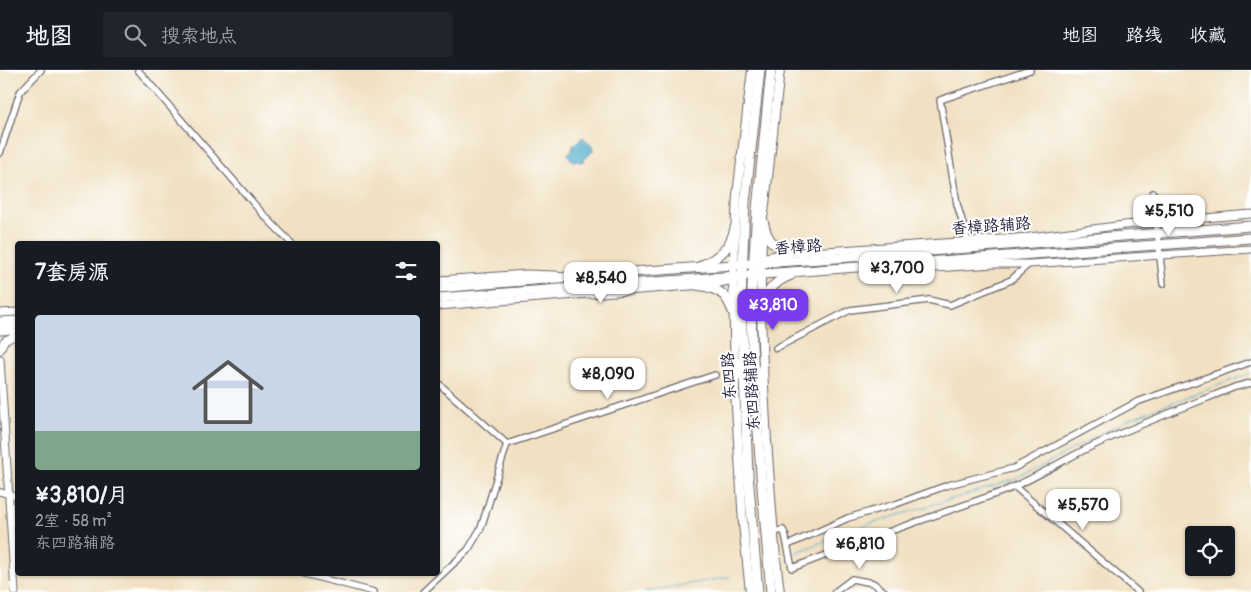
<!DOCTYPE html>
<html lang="zh">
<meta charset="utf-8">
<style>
:root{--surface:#171b24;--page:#20242c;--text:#f1f3f6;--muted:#9ea1a6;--line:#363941;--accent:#7c3aed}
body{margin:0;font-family:Pangolin,"LXGW WenKai TC",sans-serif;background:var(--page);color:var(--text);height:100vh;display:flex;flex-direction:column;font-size:19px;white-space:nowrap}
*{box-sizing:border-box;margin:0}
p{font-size:16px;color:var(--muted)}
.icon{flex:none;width:28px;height:28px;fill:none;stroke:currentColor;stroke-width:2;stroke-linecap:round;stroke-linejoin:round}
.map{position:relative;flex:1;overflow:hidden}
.panel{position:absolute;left:15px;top:171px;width:425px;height:335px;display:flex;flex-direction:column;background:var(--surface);border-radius:5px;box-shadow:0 1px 4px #0004}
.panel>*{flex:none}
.buttons{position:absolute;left:1185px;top:456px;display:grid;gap:10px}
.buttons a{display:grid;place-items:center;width:50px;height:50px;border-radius:5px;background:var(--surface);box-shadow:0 1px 4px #0004;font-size:25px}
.price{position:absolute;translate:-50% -42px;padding:0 11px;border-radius:10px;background:#fff;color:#222;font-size:16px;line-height:32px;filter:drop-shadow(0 1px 2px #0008)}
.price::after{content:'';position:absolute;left:50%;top:30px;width:15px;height:11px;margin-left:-8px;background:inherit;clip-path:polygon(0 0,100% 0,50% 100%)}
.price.on{background:var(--accent);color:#fff}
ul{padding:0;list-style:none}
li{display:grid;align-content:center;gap:10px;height:265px;padding:0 20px}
li span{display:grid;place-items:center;height:155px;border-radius:5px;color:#555}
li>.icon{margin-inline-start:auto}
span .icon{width:90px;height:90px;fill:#fffc;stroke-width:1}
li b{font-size:21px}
h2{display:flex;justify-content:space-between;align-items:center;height:60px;padding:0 20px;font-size:21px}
header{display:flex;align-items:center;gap:30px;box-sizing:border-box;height:70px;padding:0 25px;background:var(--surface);border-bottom:1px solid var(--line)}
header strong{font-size:24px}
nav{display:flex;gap:28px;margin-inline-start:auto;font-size:18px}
.search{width:350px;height:45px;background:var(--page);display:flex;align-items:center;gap:12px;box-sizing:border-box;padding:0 18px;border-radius:5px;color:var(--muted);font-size:19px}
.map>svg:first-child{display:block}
.water{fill:#4aa8c9;stroke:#366582}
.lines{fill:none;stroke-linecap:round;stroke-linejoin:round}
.stream{stroke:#4aa8c9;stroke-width:1}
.minor-casing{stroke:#6a656a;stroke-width:8}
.tertiary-casing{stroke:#6a656a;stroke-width:9}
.secondary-casing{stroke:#6a656a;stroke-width:10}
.primary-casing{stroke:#6a656a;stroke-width:11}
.minor{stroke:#fff;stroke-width:5.5}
.tertiary{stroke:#fff;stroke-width:7}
.secondary{stroke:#fff;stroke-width:8}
.primary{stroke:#fff;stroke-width:9}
.labels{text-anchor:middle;stroke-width:4;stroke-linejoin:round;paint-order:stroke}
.street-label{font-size:16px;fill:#22223b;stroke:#fff}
</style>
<header>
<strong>地图</strong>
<div class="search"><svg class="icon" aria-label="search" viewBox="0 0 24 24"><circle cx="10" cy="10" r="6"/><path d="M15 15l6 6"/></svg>搜索地点</div>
<nav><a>地图</a><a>路线</a><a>收藏</a></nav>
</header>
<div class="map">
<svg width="1251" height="522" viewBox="0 0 1251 522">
<rect width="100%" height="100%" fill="#fff"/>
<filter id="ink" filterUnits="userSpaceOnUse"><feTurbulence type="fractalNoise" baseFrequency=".02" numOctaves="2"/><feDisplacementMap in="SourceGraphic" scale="10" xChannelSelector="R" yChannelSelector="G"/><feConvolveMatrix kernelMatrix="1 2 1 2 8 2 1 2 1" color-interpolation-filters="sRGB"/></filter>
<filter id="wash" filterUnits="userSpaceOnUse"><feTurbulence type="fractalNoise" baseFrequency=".0096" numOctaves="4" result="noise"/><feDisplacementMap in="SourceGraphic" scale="20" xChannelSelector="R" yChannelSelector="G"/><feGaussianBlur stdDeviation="1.12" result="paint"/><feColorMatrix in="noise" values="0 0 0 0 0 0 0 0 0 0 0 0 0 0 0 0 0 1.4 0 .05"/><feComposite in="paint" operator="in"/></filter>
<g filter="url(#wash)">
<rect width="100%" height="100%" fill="#f1e1c2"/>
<path class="water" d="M583 67 593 77V81L582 92 573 91 567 84 572 81 573 75Z"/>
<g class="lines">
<g class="stream">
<path d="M795 483 860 457 1017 409 1129 349 1251 303"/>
<path d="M643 522 730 507"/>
</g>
</g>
</g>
<g filter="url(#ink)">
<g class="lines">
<g class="minor-casing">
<g id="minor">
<path d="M138 0 261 142 292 174"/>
<path d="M0 83 20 22 41 0"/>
<path d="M1153 123 1163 214"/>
<path d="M968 171 957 134 940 30 1030 0"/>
<path d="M776 278 850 240 929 230 950 235 1011 210 1029 194"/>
<path d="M438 313 507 374"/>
<path d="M507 374 715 305"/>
<path d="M1015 417 1138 522"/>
<path d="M0 422 18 427"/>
<path d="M773 462 783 460 785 464 792 498 874 467 1004 421C1032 410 1058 393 1086 379 1134 356 1185 337 1235 317L1251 313"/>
<path d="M788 475 848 448 896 434 948 415 1014 398 1137 332 1251 292"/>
<path d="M305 504 374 522"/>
<path d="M423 522 468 480 481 458 507 374"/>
<path d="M835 522 852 509 873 513 885 522"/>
</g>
</g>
<g class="tertiary-casing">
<g id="tertiary">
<path d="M756 189 781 184 1030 167 1124 155 1251 144"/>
<path d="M873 198 893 201 994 194H1029L1251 179"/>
<path d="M438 210 526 204 556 205"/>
<path d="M438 236 715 214 738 209"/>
<path d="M0 243 18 242"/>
<path d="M0 280 4 271 14 266"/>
<path d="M0 289 15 522"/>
</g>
</g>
<g class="secondary-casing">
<g id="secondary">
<path d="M764 143 780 0"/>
<path d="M763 155C758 227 763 299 767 371 771 421 773 472 780 522"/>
<path d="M750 522 743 454 735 320 733 205 737 125 752 0"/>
</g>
</g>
<g class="primary-casing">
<g id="primary">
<path d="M771 0 757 139 751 234 752 275 762 418 771 522"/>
<path d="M766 80 773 62"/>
<path d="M741 88 749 70"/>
<path d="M761 138C765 169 769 179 802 182"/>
<path d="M702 195C720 187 731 177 735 158"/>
<path d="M696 215C726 218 729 229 738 256"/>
<path d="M438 218 617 203 865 186 1251 156"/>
<path d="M438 228 1251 168"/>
<path d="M761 244C764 225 772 212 791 205"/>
<path d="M0 252 18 251"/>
<path d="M0 260 18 259"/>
<path d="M735 309 739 293"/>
<path d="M758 314 763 297"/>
<path d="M758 522 748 404 741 233 745 133 760 0"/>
</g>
</g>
<use href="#minor" class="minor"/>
<use href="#tertiary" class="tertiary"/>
<use href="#secondary" class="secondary"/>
<use href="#primary" class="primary"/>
</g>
</g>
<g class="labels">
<g class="street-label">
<text transform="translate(991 155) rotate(-4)" y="6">香樟路辅路</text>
<text transform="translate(798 176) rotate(-4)" y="6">香樟路</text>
<text transform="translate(728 306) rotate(-93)" y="6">东四路</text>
<text transform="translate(751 321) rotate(-93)" y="6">东四路辅路</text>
</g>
</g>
</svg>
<div class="buttons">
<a><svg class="icon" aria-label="locate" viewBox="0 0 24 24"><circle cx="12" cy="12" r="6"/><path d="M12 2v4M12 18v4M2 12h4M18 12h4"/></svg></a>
</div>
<b class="price" style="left:1169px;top:167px">¥5,510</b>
<b class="price" style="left:897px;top:224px">¥3,700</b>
<b class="price" style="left:601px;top:234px">¥8,540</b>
<b class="price on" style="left:773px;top:261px">¥3,810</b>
<b class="price" style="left:608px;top:330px">¥8,090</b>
<b class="price" style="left:1083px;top:461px">¥5,570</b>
<b class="price" style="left:860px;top:500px">¥6,810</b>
<section class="panel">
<h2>7套房源<svg class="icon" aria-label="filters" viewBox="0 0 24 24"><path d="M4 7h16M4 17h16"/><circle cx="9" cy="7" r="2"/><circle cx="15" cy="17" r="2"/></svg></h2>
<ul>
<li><span style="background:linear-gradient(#c9d6e8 75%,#7fa58c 0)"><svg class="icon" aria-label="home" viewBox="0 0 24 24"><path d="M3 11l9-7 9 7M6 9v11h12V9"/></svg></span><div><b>¥3,810/月</b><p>2室 · 58 m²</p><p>东四路辅路</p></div></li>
</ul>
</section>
</div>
